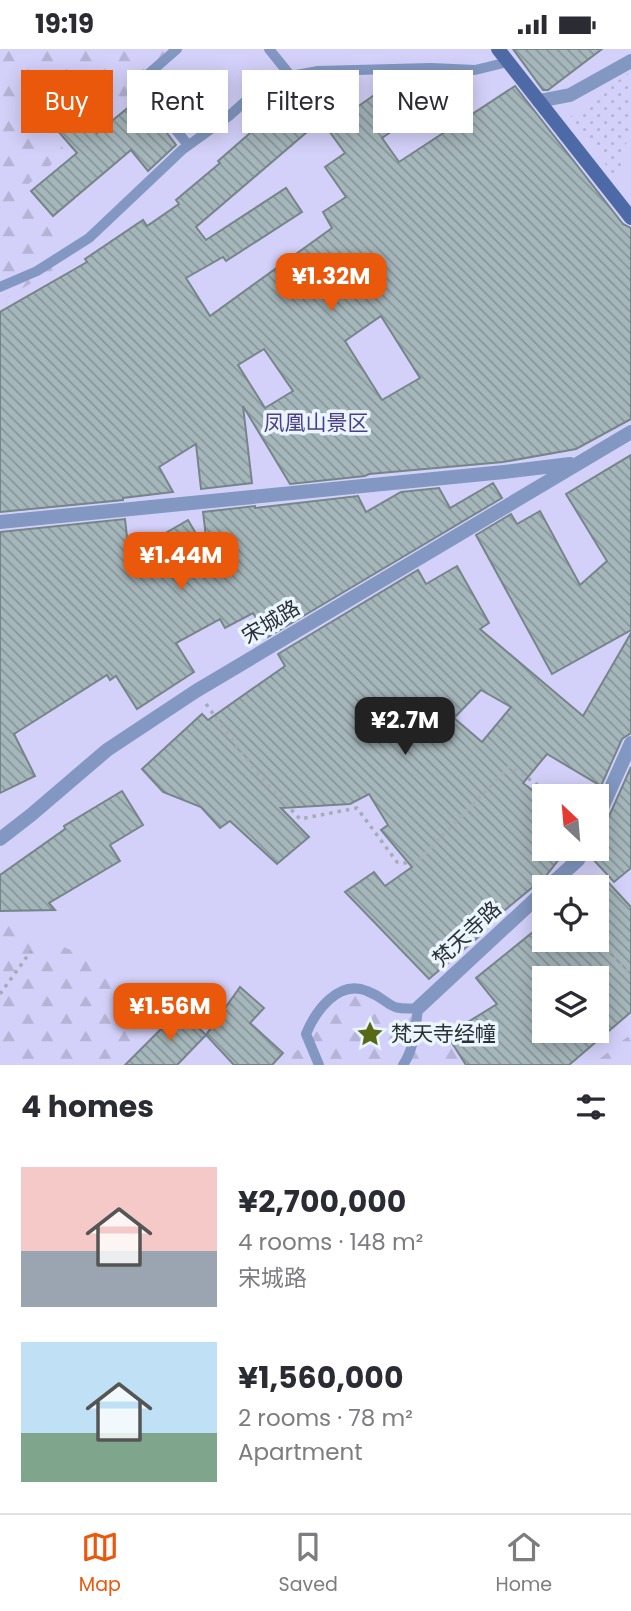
<!DOCTYPE html>
<meta charset="utf-8">
<style>
:root{--surface:#fff;--page:#f2f2f3;--text:#2b2b33;--muted:#7c7c81;--line:#e1e1e2;--accent:#ea580c}
body{margin:0;font-family:Poppins,"Noto Sans SC",sans-serif;background:var(--page);color:var(--text);height:100vh;display:flex;flex-direction:column;font-size:26px;white-space:nowrap}
*{box-sizing:border-box;margin:0}
p{font-size:23px;color:var(--muted)}
.icon{flex:none;width:38px;height:38px;fill:none;stroke:currentColor;stroke-width:2;stroke-linecap:round;stroke-linejoin:round}
.map{position:relative;height:1016px;overflow:hidden}
.details{display:flex;flex-direction:column;background:var(--surface);flex:1}
.details>*{flex:none}
.top-card{position:absolute;left:21px;top:21px;width:590px;height:63px;display:flex;gap:14px}
.needle{width:46px;rotate:334deg}
.tools{position:absolute;left:532px;top:735px;display:grid;gap:14px}
.tools a{display:grid;place-items:center;width:77px;height:77px;border-radius:0px;background:var(--surface);box-shadow:0 4px 18px #0003;font-size:35px}
.price{position:absolute;translate:-50% -60px;padding:0 16px;border-radius:14px;background:var(--accent);color:#fff;font-size:23px;line-height:46px;filter:drop-shadow(0 2px 4px #0008)}
.price::after{content:'';position:absolute;left:50%;top:42px;width:21px;height:16px;margin-left:-10px;background:inherit;clip-path:polygon(0 0,100% 0,50% 100%)}
.price.selected{background:#222;color:#fff}
ul{padding:0;list-style:none}
li{display:flex;align-items:center;gap:21px;height:175px;padding:0 21px}
li span{display:grid;place-items:center;flex:none;width:196px;height:140px;border-radius:0px;color:#555}
li>.icon{margin-inline-start:auto}
span .icon{width:84px;height:84px;fill:#fffc;stroke-width:1}
li b{font-size:30px}
h2{display:flex;justify-content:space-between;align-items:center;height:84px;padding:0 21px;font-size:30px}
.chip{padding:0 24px;border-radius:0px;background:var(--surface);box-shadow:0 4px 18px #0003;font-size:24px;line-height:63px}
.chip.selected{background:var(--accent);color:#fff}
.status{display:flex;justify-content:space-between;align-items:center;height:49px;padding:0 35px;background:var(--surface);direction:ltr}
.status svg{height:19px;fill:currentColor}
.tabs{display:flex;justify-content:space-around;align-items:center;height:98px;border-top:2px solid var(--line);background:var(--surface);font-size:19px;color:var(--muted)}
.tabs a{display:grid;justify-items:center;gap:4px}
.tabs .selected{color:var(--accent)}
.map>svg:first-child{display:block}
.green{fill:#d3d1f9;fill-rule:evenodd}
.forest{fill:url(#forest-firs)}
.garden{fill:url(#garden-dots)}
.building{fill:url(#building-back-hatch);stroke:#758589;stroke-width:2;fill-rule:evenodd}
.lines{fill:none;stroke-linecap:round;stroke-linejoin:round}
.path{stroke:#a4adb3;stroke-width:3.5;stroke-dasharray:3.5 5;stroke-linecap:butt}
.lane{stroke:#8297c1;stroke-width:10}
.street{stroke:#8297c1;stroke-width:14}
.secondary{stroke:#4d6aa6;stroke-width:14}
.labels{text-anchor:middle;stroke-width:7;stroke-linejoin:round;paint-order:stroke}
.park-label{font-size:21px;fill:#4a3e87;stroke:#eaf5fd}
.street-label{font-size:21px;fill:#2b3134;stroke:#eaf5fd}
.poi-label{font-size:21px;fill:#2b3134;stroke:#eaf5fd;text-anchor:start}
</style>
<div class="status"><b>19:19</b><svg viewBox="0 0 49 12"><path d="M0 12V9h3v3zM5 12V6h3v6zM10 12V3h3v9zM15 12V0h3v12zM26 1h20v11H26zM47 4h2v5h-2z"/></svg></div>
<div class="map">
<svg width="631" height="1016" viewBox="0 0 631 1016">
<defs>
<pattern id="forest-firs" width="22" height="20" patternUnits="userSpaceOnUse" patternTransform="scale(1.75)"><rect width="22" height="20" fill="#d3d1f9"/><path d="M5 1l3.5 6h-7zM16 11l3.5 6h-7z" fill="#b5b4d6"/></pattern>
<pattern id="garden-dots" width="8" height="8" patternUnits="userSpaceOnUse" patternTransform="scale(1.75)"><rect width="8" height="8" fill="#d3d1f9"/><path d="M2 2h.1M6 6h.1" fill="none" stroke="#b5b4d6" stroke-width="1.8" stroke-linecap="round"/></pattern>
<pattern id="building-back-hatch" width="6" height="6" patternUnits="userSpaceOnUse" patternTransform="scale(1.75)"><rect width="6" height="6" fill="#a6b7bb"/><path d="M-1 5l2 2M0 0l6 6M5-1l2 2" fill="none" stroke="#879599"/></pattern>
</defs>
<rect width="100%" height="100%" fill="#eaf5fd"/>
<path class="green" d="M0 0H631V1016H0ZM544 747H597V800H544ZM544 838H597V891H544ZM544 929H597V982H544Z"/>
<g class="forest">
<path d="M0 0H174L131 34 136 43 100 73 81 53 49 81 66 103 24 139 68 212 0 253Z"/>
<path d="M0 870 24 879 178 952 109 1016H0Z"/>
<path d="M359 942 394 972 428 958 464 1016H282Z"/>
<path d="M631 985V1016H592Z"/>
</g>
<path class="garden" d="M631 22V75L617 131 570 68Z"/>
<g class="building">
<path d="M513 0H602L548 41H543Z"/>
<path d="M429 27 443 47 382 89 399 113 515 37 623 175 631 179V370L576 400 503 413 369 425 365 427 290 435 243 357 252 434 201 440 196 395 159 418 173 443 123 449V451L0 463V263L87 213 85 210 143 171 147 177 179 155 176 151 220 114 218 112 311 31 343 68 400 28ZM321 71 345 104 325 118 346 148 323 163 332 179 210 267 186 229 223 208 226 212 302 163 286 139 206 191 196 178ZM381 267 420 329 382 351 345 292ZM264 300 293 342 265 359 238 316Z"/>
<path d="M140 49 176 96 148 122 131 101 53 167 31 142 77 104 58 82 79 63 97 84Z"/>
<path d="M631 406V581L552 625 476 486 511 465 517 475 540 462 580 536 607 512 566 445Z"/>
<path d="M493 434 502 449 268 588 253 564 225 579 220 570 176 594 194 623 137 660 116 627 110 631 107 626 14 685 35 727 0 744V483L125 470 129 505 188 471 208 505 203 463 255 457V459L358 447 366 463 401 443 439 439 450 459Z"/>
<path d="M457 517 489 574 480 580 583 667 631 584V684L622 690 601 737 547 705 523 734 544 750V800H567L545 828 482 880 484 883 429 930 345 843 374 823 385 837 412 818 381 781 388 776 369 745 350 755 281 759 309 788 277 815 230 772 220 779 201 758 163 743 142 720 202 665 208 671 285 617 278 605 418 521 426 535ZM481 641 511 658 482 693 454 669Z"/>
<path d="M631 718V819L614 833 590 807 593 800H597V779L606 774Z"/>
<path d="M122 742 143 776 110 796 120 812 49 854 55 861 0 862V826L65 780 64 777Z"/>
<path d="M607 832 631 858V963L569 1016H466L447 986 497 955 476 929 544 874V891H597V842ZM544 929H597V982H544Z"/>
<path d="M240 938 264 959 250 974 283 1004 272 1016H234L206 986Z"/>
<path d="M180 961 206 986 177 1016H125Z"/>
</g>
<g class="lines">
<g class="path">
<path d="M206 655 257 724 300 770 357 759 397 813 415 815 510 717 554 747"/>
<path d="M597 889 631 926"/>
<path d="M0 945 31 902"/>
</g>
<g class="lane">
<path d="M177 0 138 34 188 96"/>
<path d="M269 0 290 26"/>
<path d="M0 238 37 222 89 189 182 101 229 67 269 31 318 22 431 19 475 21 508 13"/>
<path d="M319 1016 306 985C315 963 338 930 367 942 393 952 384 962 418 959 416 978 414 1000 403 1016"/>
</g>
<g class="street">
<path d="M539 52 570 46 631 12"/>
<path d="M0 473 504 423 570 415"/>
<path d="M597 770 631 694"/>
<path d="M0 790 31 766 107 701 196 642 631 383"/>
<path d="M548 838 578 811 583 800"/>
<path d="M418 959 544 842"/>
</g>
<path class="secondary" d="M498 0 631 169"/>
</g>
<defs>
<g id="sight-bare" transform="scale(2.1)"><path d="M0-6L1.8-2.2L6-1.7L2.9 1.2L3.7 5.4L0 3.3L-3.7 5.4L-2.9 1.2L-6-1.7L-1.8-2.2Z" fill="#576915" stroke="#eaf5fd" stroke-width="2.5" paint-order="stroke"/></g>
</defs>
<g fill-rule="evenodd">
<use href="#sight-bare" x="370" y="985"/>
</g>
<g class="labels">
<g class="park-label">
<text x="316" y="381">凤凰山景区</text>
</g>
<g class="street-label">
<text transform="translate(271 573) rotate(-31)" y="7">宋城路</text>
<text transform="translate(467 885) rotate(-43)" y="7">梵天寺路</text>
</g>
<g class="poi-label">
<text x="391" y="992">梵天寺经幢</text>
</g>
</g>
</svg>
<div class="tools">
<a><svg class="needle" viewBox="-14 -14 28 28"><path d="M0-13l5 13h-10z" fill="#e53935"/><path d="M0 13l5-13h-10z" fill="#7c7c81"/></svg></a>
<a><svg class="icon" aria-label="locate" viewBox="0 0 24 24"><circle cx="12" cy="12" r="6"/><path d="M12 2v4M12 18v4M2 12h4M18 12h4"/></svg></a>
<a><svg class="icon" aria-label="layers" viewBox="0 0 24 24"><path d="M12 4l9 5-9 5-9-5zM3 14l9 5 9-5"/></svg></a>
</div>
<b class="price" style="left:331px;top:264px">¥1.32M</b>
<b class="price" style="left:181px;top:543px">¥1.44M</b>
<b class="price selected" style="left:405px;top:708px">¥2.7M</b>
<b class="price" style="left:170px;top:994px">¥1.56M</b>
<div class="top-card">
<a class="chip selected">Buy</a>
<a class="chip">Rent</a>
<a class="chip">Filters</a>
<a class="chip">New</a>
</div>
</div>
<section class="details">
<h2>4 homes<svg class="icon" aria-label="filters" viewBox="0 0 24 24"><path d="M4 7h16M4 17h16"/><circle cx="9" cy="7" r="2"/><circle cx="15" cy="17" r="2"/></svg></h2>
<ul>
<li><span style="background:linear-gradient(#f6c9c9 60%,#9aa5b1 0)"><svg class="icon" aria-label="home" viewBox="0 0 24 24"><path d="M3 11l9-7 9 7M6 9v11h12V9"/></svg></span><div><b>¥2,700,000</b><p>4 rooms · 148 m²</p><p>宋城路</p></div></li>
<li><span style="background:linear-gradient(#bfe0f5 65%,#7fa58c 0)"><svg class="icon" aria-label="home" viewBox="0 0 24 24"><path d="M3 11l9-7 9 7M6 9v11h12V9"/></svg></span><div><b>¥1,560,000</b><p>2 rooms · 78 m²</p><p>Apartment</p></div></li>
</ul>
</section>
<nav class="tabs">
<a class="selected"><svg class="icon" aria-label="map" viewBox="0 0 24 24"><path d="M3 6l6-2 6 2 6-2v14l-6 2-6-2-6 2zM9 4v14M15 6v14"/></svg>Map</a>
<a><svg class="icon" aria-label="saved" viewBox="0 0 24 24"><path d="M7 4h10v16l-5-4-5 4z"/></svg>Saved</a>
<a><svg class="icon" aria-label="home" viewBox="0 0 24 24"><path d="M3 11l9-7 9 7M6 9v11h12V9"/></svg>Home</a>
</nav>
